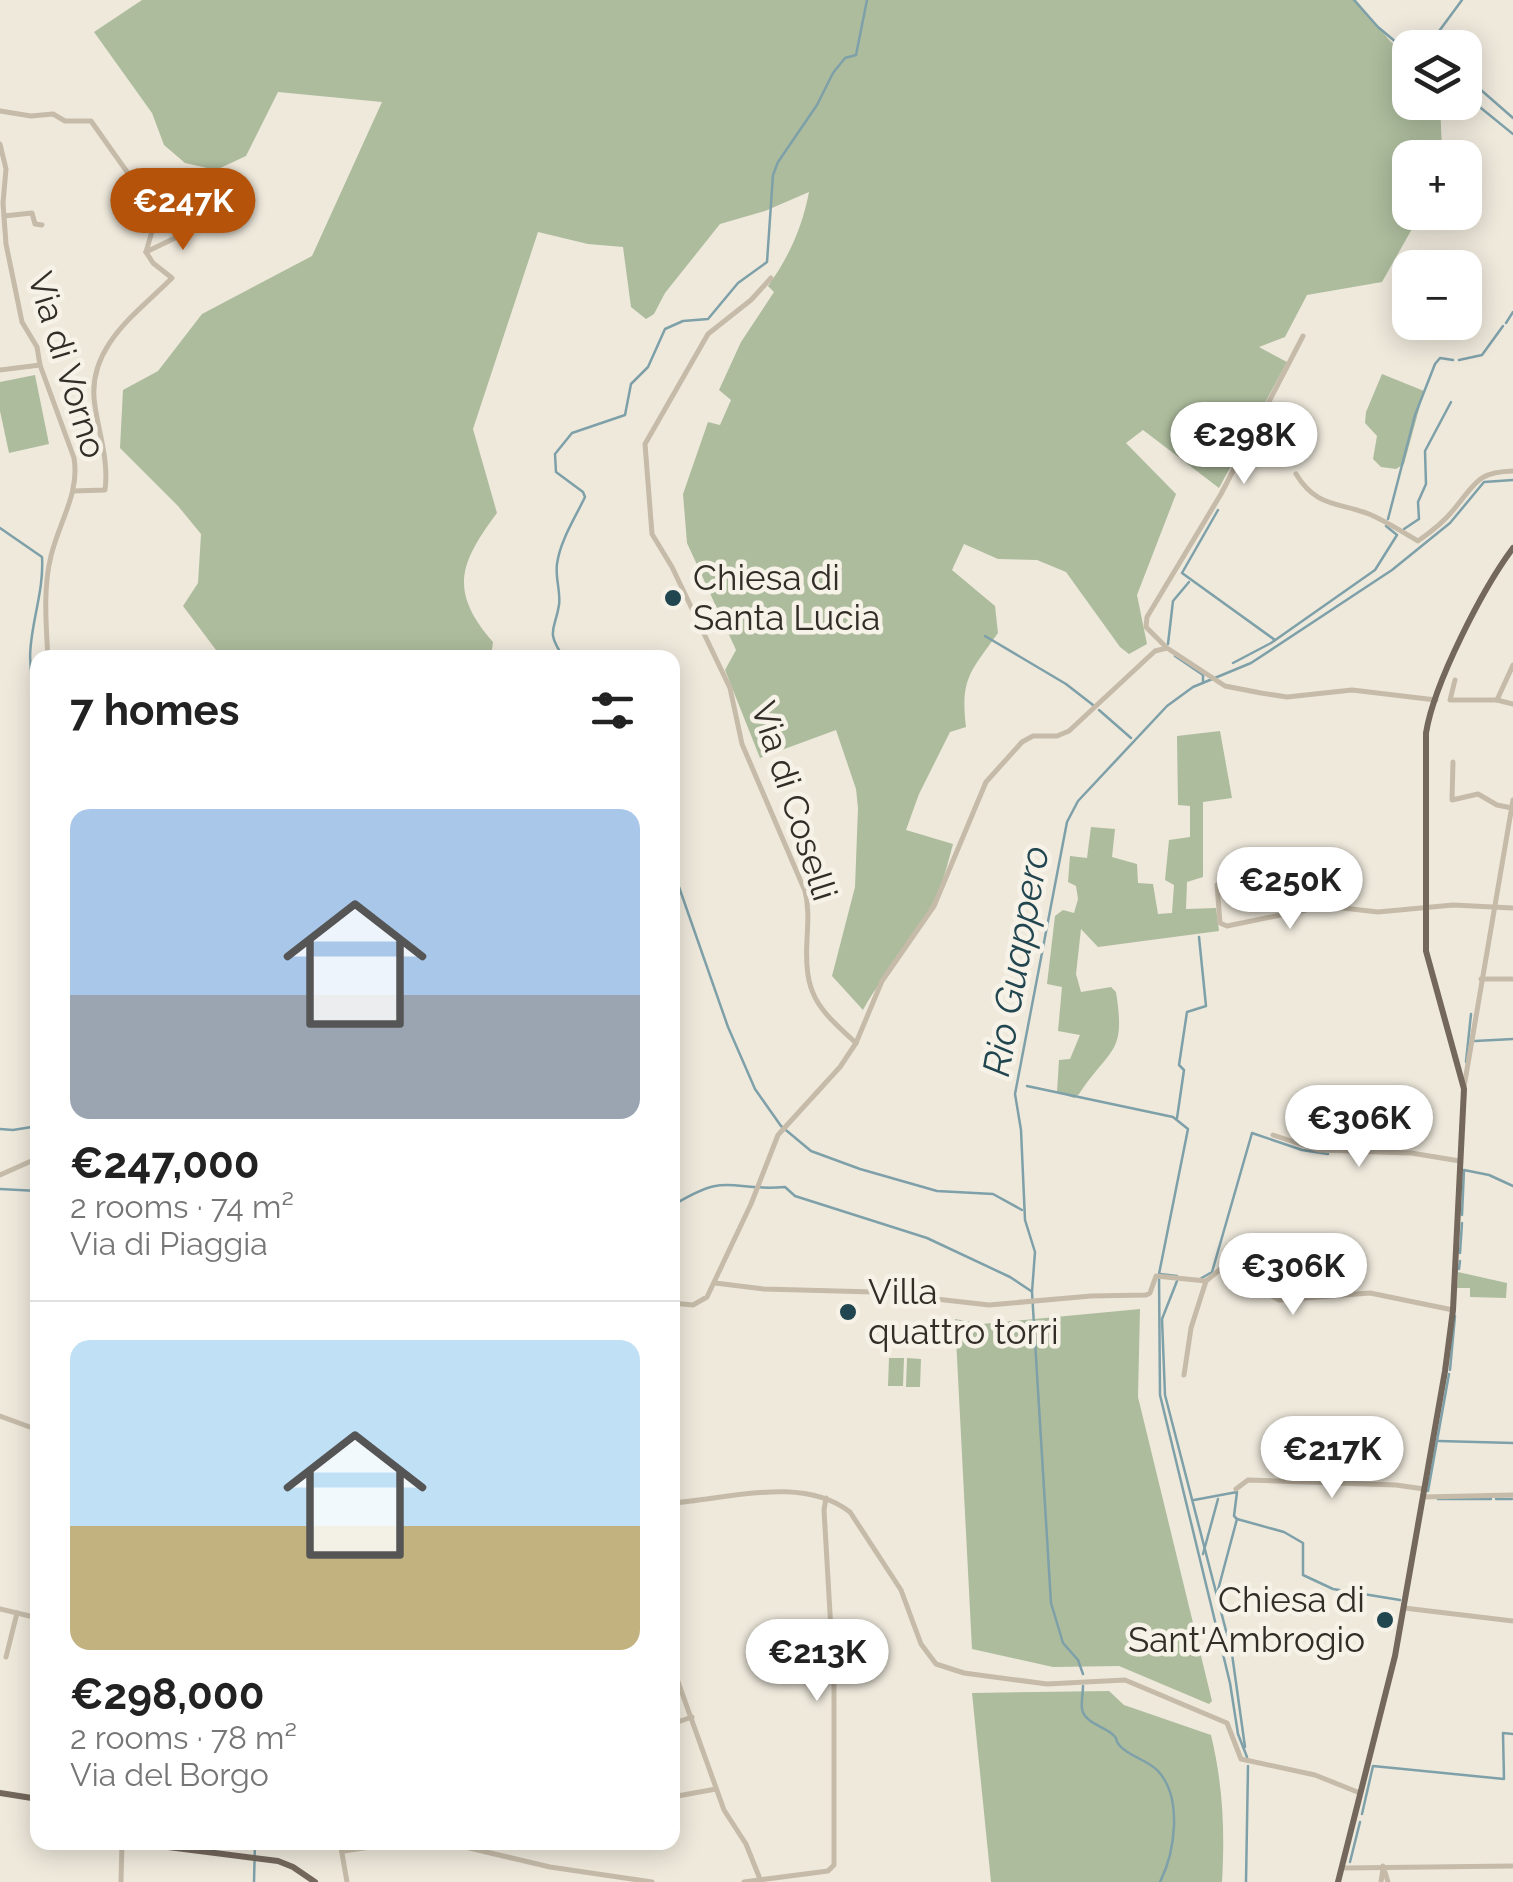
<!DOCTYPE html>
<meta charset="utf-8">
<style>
:root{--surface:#fff;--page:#f2f2f2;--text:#222;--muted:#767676;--line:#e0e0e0;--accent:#b45309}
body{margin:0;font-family:Raleway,sans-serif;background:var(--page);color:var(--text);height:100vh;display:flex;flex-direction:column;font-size:38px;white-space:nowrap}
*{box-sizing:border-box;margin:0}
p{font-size:32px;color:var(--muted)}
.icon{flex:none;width:55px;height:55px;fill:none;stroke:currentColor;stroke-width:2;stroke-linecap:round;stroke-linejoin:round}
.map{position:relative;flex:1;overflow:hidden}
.sheet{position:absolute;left:30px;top:650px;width:650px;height:1200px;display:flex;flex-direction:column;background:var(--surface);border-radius:20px;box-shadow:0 5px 25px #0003}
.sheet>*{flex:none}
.tools{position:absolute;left:1392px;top:30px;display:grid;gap:20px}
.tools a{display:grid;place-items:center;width:90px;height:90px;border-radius:20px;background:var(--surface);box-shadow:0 5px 25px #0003;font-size:50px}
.price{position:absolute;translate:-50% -85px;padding:0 22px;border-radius:35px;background:#fff;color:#222;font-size:32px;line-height:65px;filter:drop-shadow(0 2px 5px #0008)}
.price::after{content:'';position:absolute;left:50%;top:60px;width:30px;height:22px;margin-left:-15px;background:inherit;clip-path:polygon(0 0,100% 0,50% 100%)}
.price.active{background:var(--accent);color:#fff}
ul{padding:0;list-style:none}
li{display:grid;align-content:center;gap:20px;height:530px;padding:0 40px}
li+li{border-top:2px solid var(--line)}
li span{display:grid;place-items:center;height:310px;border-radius:20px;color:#555}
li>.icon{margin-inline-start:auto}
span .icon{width:180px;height:180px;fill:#fffc;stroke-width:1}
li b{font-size:42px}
h2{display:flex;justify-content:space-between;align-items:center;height:120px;padding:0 40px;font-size:42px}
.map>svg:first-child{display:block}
.green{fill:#adbc9d}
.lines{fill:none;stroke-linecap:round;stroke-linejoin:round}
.stream{stroke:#7ea0a9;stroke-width:2.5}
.minor{stroke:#c6bba9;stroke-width:5}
.major{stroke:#74675b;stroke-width:6}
.poi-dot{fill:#224650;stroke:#f7f2e7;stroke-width:4}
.labels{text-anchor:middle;stroke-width:9;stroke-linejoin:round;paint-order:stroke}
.street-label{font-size:35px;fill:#332d28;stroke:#f7f2e7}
.poi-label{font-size:35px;fill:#332d28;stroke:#f7f2e7;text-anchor:start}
.water-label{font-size:38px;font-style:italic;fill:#224650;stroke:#f7f2e7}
</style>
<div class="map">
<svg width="1513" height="1882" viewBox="0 0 1513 1882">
<rect width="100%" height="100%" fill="#efe9dc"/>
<g class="green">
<path d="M142 0H1356L1390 41 1410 58V102L1440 103 1442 150 1440 157 1410 158V212L1421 213 1382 282 1307 295 1285 337 1259 347 1287 362 1219 488 1143 430 1126 443 1176 494 1137 595 1147 644 1129 654 1120 647 1066 572 1037 560 998 559 964 544 952 570 995 606 998 633C971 671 960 678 966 727L950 732 919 794 906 830 953 844C949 859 945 875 939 890 921 933 886 969 863 1010L832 976 855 887 858 808 856 789 836 730 760 758 725 670 736 650 687 543 683 494 708 422 720 425 731 400 719 390 741 342 774 292 768 286C789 257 802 228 809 192L765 211 720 224 665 293 654 314 646 319 631 307 623 247 588 244 538 232 473 429 497 513C459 564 449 591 493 642L491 657H214L216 650 183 606 198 583 201 534 178 506 120 448 123 390 158 371 202 314 312 256 382 102 278 92 246 156 216 170 185 163 164 145 152 113 94 32Z"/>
<path d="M1382 374 1424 391 1404 464 1396 469 1381 467 1373 459 1377 436 1365 423 1366 412Z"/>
<path d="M35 375 49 444 9 453 0 411V382Z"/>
<path d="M1220 731 1232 798 1203 802V877L1187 882 1186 909 1216 908 1219 931 1098 947 1081 929 1076 974 1081 992 1111 987 1116 992C1126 1055 1111 1046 1079 1094L1074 1098 1057 1092 1059 1060 1070 1059 1080 1035 1058 1031 1062 987 1047 984 1055 916 1063 910 1074 913 1078 899 1076 886 1068 882 1070 856 1087 858 1091 827 1115 829 1112 857 1137 864 1138 883 1153 884 1158 914 1172 913 1174 885 1165 880 1169 840 1190 837V806L1178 805 1177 736Z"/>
<path d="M1458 1272 1507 1283 1506 1298 1470 1297V1288H1457Z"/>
<path d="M1140 1309 1138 1397 1212 1701 1209 1704 1119 1666 1053 1667 972 1649 955 1319 982 1324Z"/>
<path d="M889 1358H904L903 1386H888Z"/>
<path d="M907 1358 921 1359 920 1387H906Z"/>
<path d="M1109 1691 1124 1705 1211 1735C1223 1785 1225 1831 1222 1882H991L972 1693Z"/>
</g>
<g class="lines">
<g class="stream">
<path d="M1354 0 1378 27 1410 54"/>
<path d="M1432 48 1434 38 1462 0"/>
<path d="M1465 76 1513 118"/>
<path d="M1465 95 1513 134"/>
<path d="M1506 323 1513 312"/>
<path d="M1459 360 1482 355 1503 326"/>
<path d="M1218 510 1182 573 1275 640"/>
<path d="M1388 519 1415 415 1435 364 1440 358 1453 360"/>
<path d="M0 528 42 557C45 606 17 648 38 696"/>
<path d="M1404 529 1419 519 1418 502 1426 484 1425 451 1451 402"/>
<path d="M985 636 1066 684 1093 705"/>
<path d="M1168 644 1173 601 1189 582"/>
<path d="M1175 656 1203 675V683"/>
<path d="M564 658C545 630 555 631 559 605 561 592 555 578 557 564 560 541 575 518 585 497L583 492 556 472 555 454 572 433 625 415 631 384 648 367 665 329 683 321 708 319 738 283 767 262 773 175 778 162 817 105 833 73 845 58 856 55 867 0"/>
<path d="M1233 663 1271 643 1375 570 1397 535 1386 526"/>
<path d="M1099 710 1131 738"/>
<path d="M672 867 728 1027 755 1089 781 1126 811 1151 860 1169 937 1191 993 1194 1022 1210"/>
<path d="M1475 1041 1513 1039"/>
<path d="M1466 1062 1471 1014"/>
<path d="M1027 1086 1173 1117 1188 1129 1159 1274 1160 1395 1230 1683 1238 1734 1247 1757"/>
<path d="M1177 1118 1184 1070 1179 1065 1187 1012 1206 1006 1199 937"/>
<path d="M0 1129 13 1130 38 1126"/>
<path d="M0 1189 38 1191"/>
<path d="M672 1206C730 1170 728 1192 785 1187L795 1196 927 1238 1010 1277 1031 1291"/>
<path d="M1462 1215 1464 1170 1489 1175 1513 1186"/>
<path d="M1460 1253 1462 1223"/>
<path d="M1459 1269 1460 1261"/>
<path d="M1160 1274 1177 1276"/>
<path d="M1200 1279 1212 1272 1252 1133 1302 1150 1328 1154"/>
<path d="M1177 1281 1162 1319 1165 1395 1232 1654 1245 1747"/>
<path d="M1450 1370 1455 1316"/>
<path d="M1439 1441 1513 1443"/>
<path d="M1428 1491 1449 1374"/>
<path d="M1438 1499H1491"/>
<path d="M1496 1499H1512"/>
<path d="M1194 1500 1237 1492 1234 1516 1237 1519 1218 1590"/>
<path d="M1237 1519 1284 1532 1303 1543V1575L1333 1589 1400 1600"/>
<path d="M1203 1554 1218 1499"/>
<path d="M1083 1674 1078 1660 1063 1643 1051 1603 1032 1292 1035 1252 1025 1220 1021 1130 1015 1094 1067 822 1078 801 1167 706 1193 687 1251 663 1392 570 1450 523 1484 482 1513 480"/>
<path d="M1083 1686C1083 1693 1081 1702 1082 1709 1084 1722 1102 1726 1111 1733 1121 1741 1112 1736 1120 1746 1130 1757 1148 1760 1158 1771 1183 1798 1175 1852 1160 1882"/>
<path d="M1362 1814 1373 1766 1504 1779 1503 1733 1513 1734"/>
<path d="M1350 1862 1360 1822"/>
<path d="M254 1882 255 1842"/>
<path d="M1246 1882 1248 1766"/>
</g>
<g class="minor">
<path d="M0 111 31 116 53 114 65 121H91L154 210 155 221 146 252"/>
<path d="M0 144 6 169 3 203 6 244 22 322 37 347 40 365 74 458C80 493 59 522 51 556 43 587 46 625 48 658"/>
<path d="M4 216 32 213 35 224 42 225"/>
<path d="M146 252 204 224"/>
<path d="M771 278 751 300 708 334 645 444 652 534 672 567 730 688 742 744 805 891C809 907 808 922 807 939 804 994 816 1007 856 1043"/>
<path d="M0 370 40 365"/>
<path d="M1242 449 1263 455"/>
<path d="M1296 474C1316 507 1337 502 1369 514 1386 521 1402 532 1418 541 1431 532 1445 521 1455 508 1476 483 1477 472 1513 471"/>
<path d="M73 491 105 490C109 461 99 434 95 406 85 348 137 313 172 278L153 263 146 252"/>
<path d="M1167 648 1146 627 1147 617 1221 494 1303 336"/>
<path d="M1455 680 1450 700H1497L1513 704"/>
<path d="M1497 700 1513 665"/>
<path d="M1453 762 1452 800 1478 794 1497 805 1512 808"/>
<path d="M1217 885 1220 923 1227 926 1325 906 1378 912 1453 905 1513 908"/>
<path d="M1481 979H1513"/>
<path d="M1464 1087 1513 800"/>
<path d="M1273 1135 1318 1150 1411 1153 1460 1161"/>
<path d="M0 1175 38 1158"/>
<path d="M715 1283 764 1289 874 1292 989 1305 1091 1296 1146 1295 1150 1293 1156 1276 1206 1281 1229 1262H1234L1252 1272 1263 1291 1279 1300 1370 1293 1453 1310"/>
<path d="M672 1303 693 1305 707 1297 751 1204 778 1135 840 1067 856 1043 882 981 934 906 986 782 1022 742 1033 736H1057L1069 731 1155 651 1167 648 1225 686 1261 693 1287 697 1352 690 1436 700"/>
<path d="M1184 1375 1191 1328 1206 1281"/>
<path d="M0 1416 38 1430"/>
<path d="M1236 1489 1248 1480 1396 1485 1424 1489"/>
<path d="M1423 1497 1513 1495"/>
<path d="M672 1503C728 1499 802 1475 850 1512L901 1590 921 1644 936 1664 964 1673 1047 1684 1125 1680 1227 1723 1241 1759 1315 1775 1360 1793"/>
<path d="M1404 1608 1513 1621"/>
<path d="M0 1609 38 1618"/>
<path d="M38 1651V1663"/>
<path d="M6 1657 17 1613"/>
<path d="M672 1665 724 1810 746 1844 760 1879"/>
<path d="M672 1724 692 1717"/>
<path d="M672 1797 716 1789"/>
<path d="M340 1842 347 1882"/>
<path d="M444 1842 550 1867 652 1882"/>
<path d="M344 1851 402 1842"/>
<path d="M1383 1866 1388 1882"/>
<path d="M1343 1868 1513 1866"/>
<path d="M121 1882 122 1842"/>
<path d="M744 1882 828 1871 834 1865V1682L824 1510 826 1498"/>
<path d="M1381 1882 1383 1869"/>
</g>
<g class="major">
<path d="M0 1793 38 1799"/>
<path d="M129 1842 278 1861 293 1867 315 1882"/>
<path d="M1338 1882 1395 1656 1445 1371 1453 1310 1464 1089 1426 951V733C1434 683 1483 588 1513 548"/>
</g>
</g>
<g class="poi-dot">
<circle cx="673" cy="598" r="10"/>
<circle cx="848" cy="1312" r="10"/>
<circle cx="1385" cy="1620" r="10"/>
</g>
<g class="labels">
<g class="street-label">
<text transform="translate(67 365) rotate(73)" y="12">Via di Vorno</text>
<text transform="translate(794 801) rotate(72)" y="12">Via di Coselli</text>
</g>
<g class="poi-label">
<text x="693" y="590">Chiesa di<tspan x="693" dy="40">Santa Lucia</tspan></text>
<text x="868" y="1304">Villa<tspan x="868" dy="40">quattro torri</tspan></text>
<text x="1365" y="1612" text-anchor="end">Chiesa di<tspan x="1365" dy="40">Sant'Ambrogio</tspan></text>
</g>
<g class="water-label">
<text transform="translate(1016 961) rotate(-80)" y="13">Rio Guappero</text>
</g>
</g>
</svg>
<div class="tools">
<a><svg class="icon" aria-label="layers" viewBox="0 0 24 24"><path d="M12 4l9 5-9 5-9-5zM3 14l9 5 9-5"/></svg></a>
<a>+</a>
<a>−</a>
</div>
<b class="price active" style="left:183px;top:253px">€247K</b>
<b class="price" style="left:1244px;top:487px">€298K</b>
<b class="price" style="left:1290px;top:932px">€250K</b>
<b class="price" style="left:1359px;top:1170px">€306K</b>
<b class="price" style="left:1293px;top:1318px">€306K</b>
<b class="price" style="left:1332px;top:1501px">€217K</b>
<b class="price" style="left:817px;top:1704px">€213K</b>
<section class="sheet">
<h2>7 homes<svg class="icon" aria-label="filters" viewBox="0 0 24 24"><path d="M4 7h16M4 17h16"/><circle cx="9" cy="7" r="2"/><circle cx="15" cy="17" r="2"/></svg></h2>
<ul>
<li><span style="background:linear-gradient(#a9c7e8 60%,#9aa5b1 0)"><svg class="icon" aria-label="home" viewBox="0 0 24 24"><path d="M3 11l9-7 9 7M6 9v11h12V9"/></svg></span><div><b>€247,000</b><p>2 rooms · 74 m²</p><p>Via di Piaggia</p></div></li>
<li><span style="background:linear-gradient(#bfe0f5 60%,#c2b280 0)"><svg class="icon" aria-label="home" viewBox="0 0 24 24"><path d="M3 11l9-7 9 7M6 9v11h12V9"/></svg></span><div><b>€298,000</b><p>2 rooms · 78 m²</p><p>Via del Borgo</p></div></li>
</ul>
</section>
</div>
